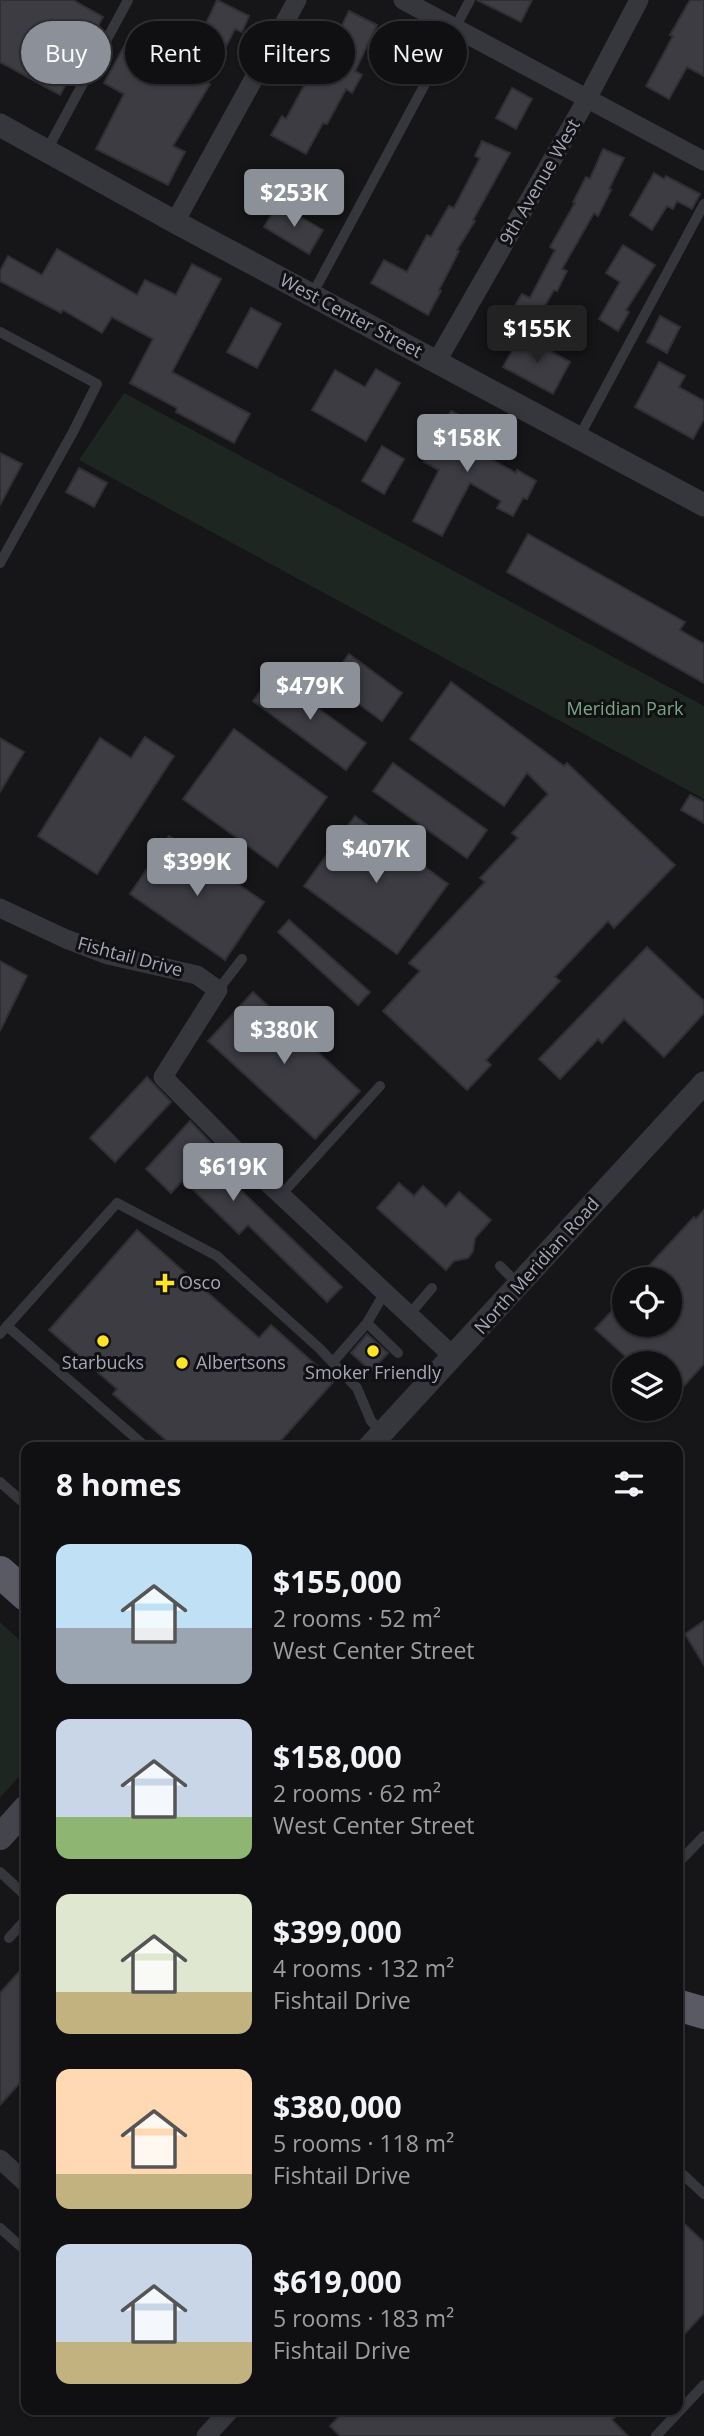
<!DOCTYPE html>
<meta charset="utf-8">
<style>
:root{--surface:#101012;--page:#19191b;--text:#f1f3f6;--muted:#9c9d9f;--line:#303032;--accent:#8c9099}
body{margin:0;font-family:"Open Sans",sans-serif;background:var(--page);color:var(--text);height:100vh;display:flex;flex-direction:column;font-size:26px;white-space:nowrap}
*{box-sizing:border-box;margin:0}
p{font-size:23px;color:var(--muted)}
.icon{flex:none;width:38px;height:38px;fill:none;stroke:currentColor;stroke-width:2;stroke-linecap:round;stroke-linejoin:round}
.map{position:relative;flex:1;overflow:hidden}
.sheet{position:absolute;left:21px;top:1442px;width:662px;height:973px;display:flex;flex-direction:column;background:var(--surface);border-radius:14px;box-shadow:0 2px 5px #0004,0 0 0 2px var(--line)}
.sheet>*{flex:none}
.guide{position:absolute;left:21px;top:21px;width:663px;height:63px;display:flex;gap:14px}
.controls{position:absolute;left:612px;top:1267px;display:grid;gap:14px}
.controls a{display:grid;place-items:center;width:70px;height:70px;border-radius:50%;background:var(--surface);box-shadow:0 2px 5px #0004,0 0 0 2px var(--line);font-size:35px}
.price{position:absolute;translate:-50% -60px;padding:0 16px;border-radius:7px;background:var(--accent);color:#fff;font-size:23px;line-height:46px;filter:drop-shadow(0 2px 4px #0008)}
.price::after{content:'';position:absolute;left:50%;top:42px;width:21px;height:16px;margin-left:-10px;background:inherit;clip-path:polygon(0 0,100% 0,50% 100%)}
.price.active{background:#222;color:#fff}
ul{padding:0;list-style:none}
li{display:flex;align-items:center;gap:21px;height:175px;padding:0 35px}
li span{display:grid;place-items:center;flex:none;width:196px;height:140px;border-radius:14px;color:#555}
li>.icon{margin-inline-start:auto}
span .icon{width:84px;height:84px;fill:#fffc;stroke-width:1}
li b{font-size:30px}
h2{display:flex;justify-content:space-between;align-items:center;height:84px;padding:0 35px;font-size:30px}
.pill{padding:0 24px;border-radius:32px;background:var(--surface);box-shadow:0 2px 5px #0004,0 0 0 2px var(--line);font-size:24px;line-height:63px}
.pill.active{background:var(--accent);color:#fff}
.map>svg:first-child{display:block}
.green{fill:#1d2620}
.building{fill:#3d3c43;stroke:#302f34;stroke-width:2}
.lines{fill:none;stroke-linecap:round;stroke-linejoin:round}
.service{stroke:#36363d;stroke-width:10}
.minor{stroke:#36363d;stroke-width:19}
.tertiary{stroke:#36363d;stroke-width:23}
.secondary{stroke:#44444d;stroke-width:26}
.trunk{stroke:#5a5a65;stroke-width:32}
.poi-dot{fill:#ffe326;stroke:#111013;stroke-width:2.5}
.labels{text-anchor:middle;stroke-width:6;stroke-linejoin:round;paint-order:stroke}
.street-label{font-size:18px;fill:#a6a8b9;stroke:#111013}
.park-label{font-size:18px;fill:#7ba686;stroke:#111013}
.poi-label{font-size:18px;fill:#a6a8b9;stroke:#111013;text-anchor:start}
</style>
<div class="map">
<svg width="704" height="2436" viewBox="0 0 704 2436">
<rect width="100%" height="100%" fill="#161518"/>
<g class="green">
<path d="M124 393 704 706V799L79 460Z"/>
<path d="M0 1622 26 1646V1769L0 1798Z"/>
</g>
<g class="building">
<path d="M0 0H73L103 17 60 95 0 62Z"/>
<path d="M217 0 249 16 242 32 235 29 207 83 210 84 173 146 185 152 168 185 96 149 124 94 104 83 133 30 156 43 150 52 176 66 197 26 203 30Z"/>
<path d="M477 0H532L521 22Z"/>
<path d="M690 0H704V76L687 67 669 99 646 86 673 36 670 35Z"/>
<path d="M349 11 377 25 355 71 362 75 352 93 346 89 327 124 323 123 306 154 271 135 282 116 286 119 322 53 327 56Z"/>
<path d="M512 88 532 99 516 129 496 118Z"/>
<path d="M482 141 510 153 473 220 475 221 457 250 459 251 439 290 441 291 428 315 371 283 384 260 407 272 427 235 431 237 449 206 454 208 480 158 475 156Z"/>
<path d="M603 149 624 158 609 189 611 190 598 216 594 213 562 269 567 271 557 291 554 290 532 328 509 315 522 294 530 298 555 250 550 247 575 203 573 202 586 177 590 179Z"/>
<path d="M654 173 664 179 666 176 700 194 692 209 677 201 673 209 667 206 652 230 630 215Z"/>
<path d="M278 204 323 230 309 254 264 227Z"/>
<path d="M623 245 655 265 626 310 629 312 618 331 599 319 620 282 606 273Z"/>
<path d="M57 249 137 295 145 280 176 295 192 264 221 279 172 372 250 414 234 443 176 412 177 408 130 383 153 339 112 317 102 333 63 310 61 313 0 281V271L8 256 42 275Z"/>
<path d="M251 308 281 324 257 368 227 352Z"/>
<path d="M660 316 680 327 667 353 647 342Z"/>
<path d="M521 335 570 362 553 394 503 367Z"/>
<path d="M659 362 685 376 679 387 704 401V419L693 439 635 407Z"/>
<path d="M376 369 400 383 366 441 312 410 335 370 365 387Z"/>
<path d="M451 411 495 434 484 455 516 473 517 470 536 481 527 499 523 498 513 516 497 508 501 501 470 483 442 536 413 521 439 470 424 462Z"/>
<path d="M382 446 404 459 384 494 362 481Z"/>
<path d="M0 453 22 464 0 505Z"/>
<path d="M79 468 107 483 94 507 66 492Z"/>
<path d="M528 534 685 622 680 630 704 644V683L507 572Z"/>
<path d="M349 654 402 693 382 721 329 682Z"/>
<path d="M272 675 366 743 346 770 253 701Z"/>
<path d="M451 682 564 766 567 763 675 865 614 928 608 921 555 977 560 981 486 1060 491 1065 467 1090 383 1011 420 971 409 963 485 882 480 878 518 838 512 833 548 794 527 773 504 806 410 739Z"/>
<path d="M234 729 327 797 277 867 183 799Z"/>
<path d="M145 737 174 756 97 874 38 836 100 738 131 758Z"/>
<path d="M0 738 24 752 0 792Z"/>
<path d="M393 763 487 830 467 858 373 791Z"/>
<path d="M690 795 704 802V823L681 810Z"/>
<path d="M355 816 448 884 397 954 304 886Z"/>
<path d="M169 836 264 902 225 960 130 894Z"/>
<path d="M289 920 370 992 358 1005 278 932Z"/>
<path d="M647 947 704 1001V1013L664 1057 624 1019 602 1043 598 1039 560 1079 539 1059Z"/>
<path d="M0 961 27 976 0 1031Z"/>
<path d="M253 992 360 1091 315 1139 208 1041Z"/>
<path d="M147 1077 171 1102 115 1162 90 1138Z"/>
<path d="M190 1121 214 1146 205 1156 342 1287 327 1302 248 1225 239 1234 183 1180 171 1193 146 1169Z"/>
<path d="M399 1183 414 1196 423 1186 446 1207 459 1192 491 1220 475 1238 473 1251 468 1258 454 1261 446 1270 377 1208Z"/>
<path d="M704 1210V1364L670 1401V1363H633L595 1329 625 1297V1325H670V1279H641L648 1271 646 1269 694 1217 696 1219Z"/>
<path d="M137 1230 259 1338 271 1325 334 1381 275 1447H174L113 1394 117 1389 49 1330Z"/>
<path d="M367 1334 388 1353 371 1371 351 1353Z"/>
<path d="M704 1621V1665L685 1634Z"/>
<path d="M26 1964V2076L0 2105V1993Z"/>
<path d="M677 2217 704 2242V2313L677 2342Z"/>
<path d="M345 2410H622L612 2420 628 2436H340L330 2426Z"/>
</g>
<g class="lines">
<g class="service">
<path d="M47 150 128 0"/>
<path d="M312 295 470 0"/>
<path d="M0 332 97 384 73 432 0 563"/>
<path d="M579 437 704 204"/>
<path d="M218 990 242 959"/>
<path d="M281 1195 380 1086"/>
<path d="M500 1266 519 1285"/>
<path d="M409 1315 432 1288"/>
<path d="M367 1323 398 1353"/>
<path d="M7 1326 146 1447"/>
<path d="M0 1334 117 1203 217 1256 319 1348 357 1388 371 1421 382 1433"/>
<path d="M333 1362 367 1323 385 1292"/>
<path d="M0 1482 26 1505"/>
<path d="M677 1864 704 1836"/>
<path d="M0 1872 26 1896"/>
<path d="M9 1938 26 1919"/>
<path d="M677 2169 704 2194"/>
<path d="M0 2228 26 2251"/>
<path d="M656 2436 704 2385"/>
</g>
<g class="minor">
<path d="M403 0 704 161"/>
<path d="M175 222 297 0"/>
<path d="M437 361 587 99 639 0"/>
<path d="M0 908 66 939 108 955 197 975 218 990 163 1077 269 1184 454 1357"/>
<path d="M0 2159 26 2183"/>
<path d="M206 2436 230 2410"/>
</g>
<g class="tertiary">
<path d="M0 125 175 222 704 505"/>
<path d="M369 1447 704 1083"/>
</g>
<path class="secondary" d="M0 1837 26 1808"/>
<g class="trunk">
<path d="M0 1572 26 1595"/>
<path d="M677 2005 704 2013"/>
</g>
</g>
<g class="poi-dot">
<path d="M161.5 1272.5h7v7h7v7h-7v7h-7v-7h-7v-7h7z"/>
<circle cx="103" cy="1341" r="7"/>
<circle cx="373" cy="1351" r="7"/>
<circle cx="182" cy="1363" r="7"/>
</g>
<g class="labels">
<g class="street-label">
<text transform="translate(540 182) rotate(-60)" y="6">9th Avenue West</text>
<text transform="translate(351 316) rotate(28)" y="6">West Center Street</text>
<text transform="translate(130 957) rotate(15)" y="6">Fishtail Drive</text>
<text transform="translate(537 1266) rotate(-48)" y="6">North Meridian Road</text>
</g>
<g class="park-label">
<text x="625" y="715">Meridian Park</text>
</g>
<g class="poi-label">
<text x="179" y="1289">Osco</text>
<text x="103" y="1369" text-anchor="middle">Starbucks</text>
<text x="196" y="1369">Albertsons</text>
<text x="373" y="1379" text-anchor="middle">Smoker Friendly</text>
</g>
</g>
</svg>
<div class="controls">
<a><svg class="icon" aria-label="locate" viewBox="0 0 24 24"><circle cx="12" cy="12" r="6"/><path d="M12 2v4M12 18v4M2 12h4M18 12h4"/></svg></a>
<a><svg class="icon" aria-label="layers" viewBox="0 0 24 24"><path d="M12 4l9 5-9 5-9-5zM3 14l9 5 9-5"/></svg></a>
</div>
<b class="price" style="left:294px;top:229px">$253K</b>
<b class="price active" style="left:537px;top:365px">$155K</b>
<b class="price" style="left:467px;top:474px">$158K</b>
<b class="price" style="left:310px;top:722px">$479K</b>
<b class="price" style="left:376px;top:885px">$407K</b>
<b class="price" style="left:197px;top:898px">$399K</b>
<b class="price" style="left:284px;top:1066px">$380K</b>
<b class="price" style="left:233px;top:1203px">$619K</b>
<div class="guide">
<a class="pill active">Buy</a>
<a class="pill">Rent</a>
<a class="pill">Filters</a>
<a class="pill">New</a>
</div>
<section class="sheet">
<h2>8 homes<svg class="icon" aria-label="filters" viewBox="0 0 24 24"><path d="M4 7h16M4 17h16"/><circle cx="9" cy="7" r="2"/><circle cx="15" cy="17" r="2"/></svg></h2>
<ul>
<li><span style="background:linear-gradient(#bfe0f5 60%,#9aa5b1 0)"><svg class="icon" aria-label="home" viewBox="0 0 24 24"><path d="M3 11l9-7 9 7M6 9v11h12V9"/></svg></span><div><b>$155,000</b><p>2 rooms · 52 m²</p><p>West Center Street</p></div></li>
<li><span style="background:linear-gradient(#c9d6e8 70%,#8fb573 0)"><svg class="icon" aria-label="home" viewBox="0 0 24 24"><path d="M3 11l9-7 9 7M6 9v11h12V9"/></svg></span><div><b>$158,000</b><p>2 rooms · 62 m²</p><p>West Center Street</p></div></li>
<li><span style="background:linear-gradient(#dfe7d0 70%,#c2b280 0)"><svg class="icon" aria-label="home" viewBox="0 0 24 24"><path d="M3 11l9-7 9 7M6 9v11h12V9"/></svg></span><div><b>$399,000</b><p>4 rooms · 132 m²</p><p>Fishtail Drive</p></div></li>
<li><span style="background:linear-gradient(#ffd9b3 75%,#c2b280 0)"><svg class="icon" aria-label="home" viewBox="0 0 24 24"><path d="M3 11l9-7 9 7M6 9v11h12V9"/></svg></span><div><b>$380,000</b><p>5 rooms · 118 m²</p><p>Fishtail Drive</p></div></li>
<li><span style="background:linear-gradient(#c9d6e8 70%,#c2b280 0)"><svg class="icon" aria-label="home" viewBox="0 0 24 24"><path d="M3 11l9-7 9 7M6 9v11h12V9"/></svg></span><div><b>$619,000</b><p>5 rooms · 183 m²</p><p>Fishtail Drive</p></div></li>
</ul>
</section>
</div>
